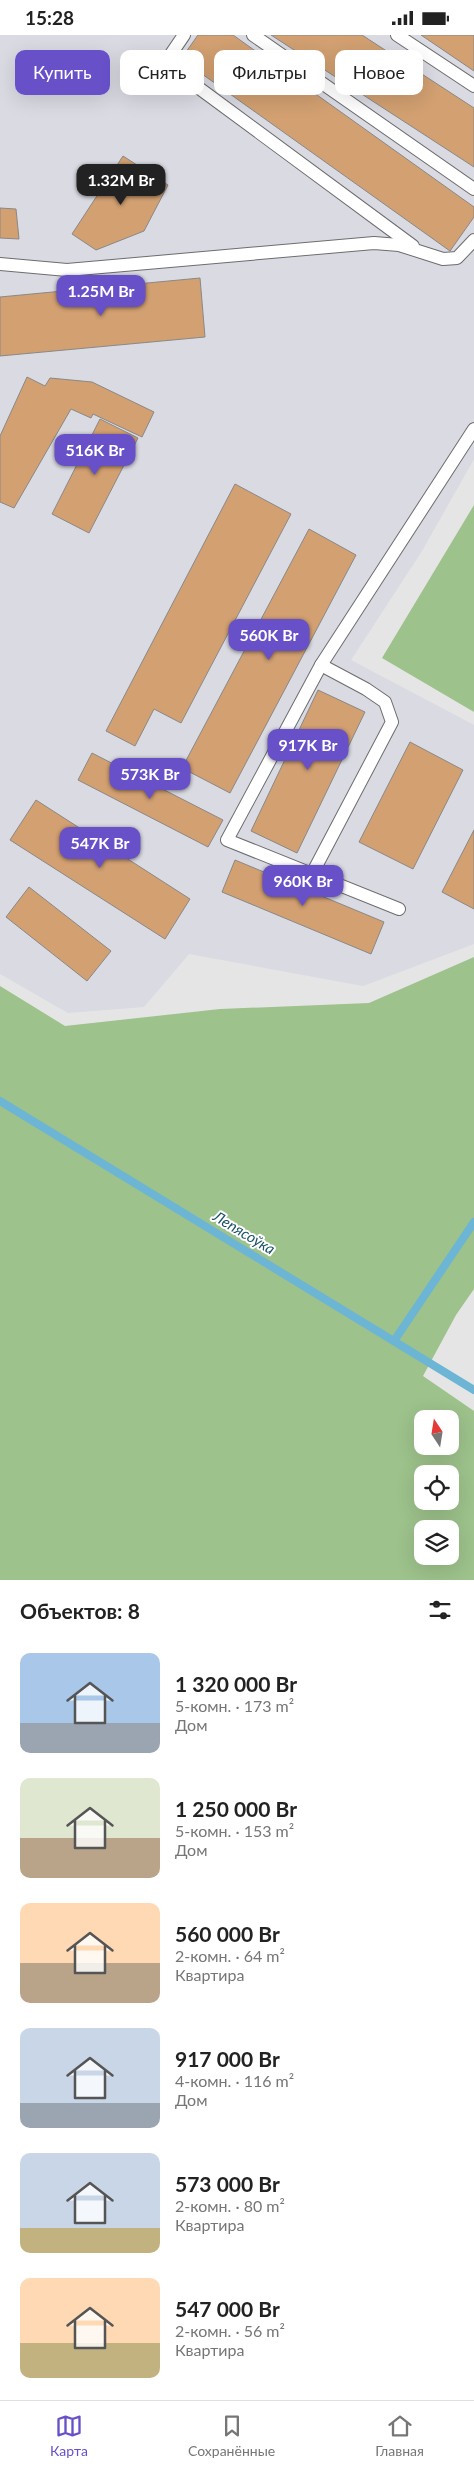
<!DOCTYPE html>
<html lang="ru">
<meta charset="utf-8">
<style>
:root{--surface:#fff;--page:#f2f2f2;--text:#222;--muted:#767676;--line:#e0e0e0;--accent:#6850c9}
body{margin:0;font-family:Lato,sans-serif;background:var(--page);color:var(--text);height:100vh;display:flex;flex-direction:column;font-size:19px;white-space:nowrap}
*{box-sizing:border-box;margin:0}
p{font-size:16px;color:var(--muted)}
.icon{flex:none;width:28px;height:28px;fill:none;stroke:currentColor;stroke-width:2;stroke-linecap:round;stroke-linejoin:round}
.map{position:relative;height:1545px;overflow:hidden}
.sheet{display:flex;flex-direction:column;background:var(--surface);flex:1}
.sheet>*{flex:none}
.hud{position:absolute;left:15px;top:15px;width:445px;height:45px;display:flex;gap:10px}
.needle{width:32px;rotate:348deg}
.tools{position:absolute;left:414px;top:1375px;display:grid;gap:10px}
.tools a{display:grid;place-items:center;width:45px;height:45px;border-radius:10px;background:var(--surface);box-shadow:0 5px 20px #0002;font-size:25px}
.price{position:absolute;translate:-50% -42px;padding:0 11px;border-radius:10px;background:var(--accent);color:#fff;font-size:16px;line-height:32px;filter:drop-shadow(0 1px 2px #0008)}
.price::after{content:'';position:absolute;left:50%;top:30px;width:15px;height:11px;margin-left:-8px;background:inherit;clip-path:polygon(0 0,100% 0,50% 100%)}
.price.active{background:#222;color:#fff}
ul{padding:0;list-style:none}
li{display:flex;align-items:center;gap:15px;height:125px;padding:0 20px}
li span{display:grid;place-items:center;flex:none;width:140px;height:100px;border-radius:10px;color:#555}
li>.icon{margin-inline-start:auto}
span .icon{width:60px;height:60px;fill:#fffc;stroke-width:1}
li b{font-size:21px}
h2{display:flex;justify-content:space-between;align-items:center;height:60px;padding:0 20px;font-size:21px}
.pill{padding:0 18px;border-radius:10px;background:var(--surface);box-shadow:0 5px 20px #0002;font-size:18px;line-height:45px}
.pill.active{background:var(--accent);color:#fff}
.status{display:flex;justify-content:space-between;align-items:center;height:35px;padding:0 25px;background:var(--surface);direction:ltr}
.status svg{height:14px;fill:currentColor}
.tab-bar{display:flex;justify-content:space-around;align-items:center;height:70px;border-top:1px solid var(--line);background:var(--surface);font-size:14px;color:var(--muted)}
.tab-bar a{display:grid;justify-items:center;gap:2px}
.tab-bar .active{color:var(--accent)}
.map>svg:first-child{display:block}
.built{fill:#d9dae2}
.forest{fill:#9dc28b;fill-rule:evenodd}
.lines{fill:none;stroke-linecap:round;stroke-linejoin:round}
.stream{stroke:#6cb5d5;stroke-width:8}
.building{fill:#d2a071;stroke:#898888}
.lane-casing{stroke:#6d6d6e;stroke-width:14}
.lane{stroke:#fff;stroke-width:12}
.labels{text-anchor:middle;stroke-width:4;stroke-linejoin:round;paint-order:stroke}
.water-label{font-size:15px;font-style:italic;fill:#175268;stroke:#fff}
</style>
<div class="status"><b>15:28</b><svg viewBox="0 0 49 12"><path d="M0 12V9h3v3zM5 12V6h3v6zM10 12V3h3v9zM15 12V0h3v12zM26 1h20v11H26zM47 4h2v5h-2z"/></svg></div>
<div class="map">
<svg width="474" height="1545" viewBox="0 0 474 1545">
<rect width="100%" height="100%" fill="#e5e5e6"/>
<path class="built" d="M0 0H474V424L422 516 351 625 474 690V909L363 951 189 919 144 972 68 978 0 939Z"/>
<g class="forest">
<path d="M474 470V677L382 623Z"/>
<path d="M474 922V1254L456 1280 423 1341 474 1376V1545H0V951L65 991 220 974 369 968ZM422 1384H450V1411H422ZM422 1439H450V1466H422ZM422 1494H450V1521H422Z"/>
</g>
<g class="lines">
<g class="stream">
<path d="M0 1066 474 1355"/>
<path d="M394 1306 474 1187"/>
</g>
</g>
<g class="building">
<path d="M198 0H233L474 172V182L450 216 181 24Z"/>
<path d="M271 0H362L474 73V132Z"/>
<path d="M421 0H474V36Z"/>
<path d="M123 121 168 150 144 196 96 215 72 199Z"/>
<path d="M0 173 16 174 19 204 0 203Z"/>
<path d="M200 243 205 302 0 321V262Z"/>
<path d="M27 342 45 351 50 343 92 347 154 377 142 402 93 379 91 383 71 374 14 473 0 467V401Z"/>
<path d="M100 384 138 403 89 498 52 479Z"/>
<path d="M235 449 291 479 181 688 154 674 135 711 106 696Z"/>
<path d="M309 494 356 520 230 758 182 733Z"/>
<path d="M318 655 365 677 297 818 251 796Z"/>
<path d="M410 707 463 735 413 834 359 807Z"/>
<path d="M92 718 223 785 208 812 78 745Z"/>
<path d="M36 765 190 864 165 904 10 805Z"/>
<path d="M474 795V874L442 857Z"/>
<path d="M235 825 384 887 371 919 222 857Z"/>
<path d="M29 852 111 916 87 946 6 882Z"/>
</g>
<g class="lines">
<g class="lane-casing">
<g id="lane">
<path d="M184 0 165 28 413 211"/>
<path d="M253 0 474 154"/>
<path d="M397 0 474 51"/>
<path d="M0 229 67 235 374 208 399 210 443 224 457 223 474 205"/>
<path d="M312 839 392 687 385 667 366 654 321 630"/>
<path d="M399 874 227 805 321 630 474 394"/>
</g>
</g>
<use href="#lane" class="lane"/>
</g>
<g class="labels">
<g class="water-label">
<text transform="translate(244 1198) rotate(31)" y="5">Лепясоўка</text>
</g>
</g>
</svg>
<div class="tools">
<a><svg class="needle" viewBox="-14 -14 28 28"><path d="M0-13l5 13h-10z" fill="#e53935"/><path d="M0 13l5-13h-10z" fill="#767676"/></svg></a>
<a><svg class="icon" aria-label="locate" viewBox="0 0 24 24"><circle cx="12" cy="12" r="6"/><path d="M12 2v4M12 18v4M2 12h4M18 12h4"/></svg></a>
<a><svg class="icon" aria-label="layers" viewBox="0 0 24 24"><path d="M12 4l9 5-9 5-9-5zM3 14l9 5 9-5"/></svg></a>
</div>
<b class="price active" style="left:121px;top:171px">1.32M Br</b>
<b class="price" style="left:101px;top:282px">1.25M Br</b>
<b class="price" style="left:95px;top:441px">516K Br</b>
<b class="price" style="left:269px;top:626px">560K Br</b>
<b class="price" style="left:308px;top:736px">917K Br</b>
<b class="price" style="left:150px;top:765px">573K Br</b>
<b class="price" style="left:100px;top:834px">547K Br</b>
<b class="price" style="left:303px;top:872px">960K Br</b>
<div class="hud">
<a class="pill active">Купить</a>
<a class="pill">Снять</a>
<a class="pill">Фильтры</a>
<a class="pill">Новое</a>
</div>
</div>
<section class="sheet">
<h2>Объектов: 8<svg class="icon" aria-label="filters" viewBox="0 0 24 24"><path d="M4 7h16M4 17h16"/><circle cx="9" cy="7" r="2"/><circle cx="15" cy="17" r="2"/></svg></h2>
<ul>
<li><span style="background:linear-gradient(#a9c7e8 70%,#9aa5b1 0)"><svg class="icon" aria-label="home" viewBox="0 0 24 24"><path d="M3 11l9-7 9 7M6 9v11h12V9"/></svg></span><div><b>1 320 000 Br</b><p>5-комн. · 173 m²</p><p>Дом</p></div></li>
<li><span style="background:linear-gradient(#dfe7d0 60%,#b9a48a 0)"><svg class="icon" aria-label="home" viewBox="0 0 24 24"><path d="M3 11l9-7 9 7M6 9v11h12V9"/></svg></span><div><b>1 250 000 Br</b><p>5-комн. · 153 m²</p><p>Дом</p></div></li>
<li><span style="background:linear-gradient(#ffd9b3 60%,#b9a48a 0)"><svg class="icon" aria-label="home" viewBox="0 0 24 24"><path d="M3 11l9-7 9 7M6 9v11h12V9"/></svg></span><div><b>560 000 Br</b><p>2-комн. · 64 m²</p><p>Квартира</p></div></li>
<li><span style="background:linear-gradient(#c9d6e8 75%,#9aa5b1 0)"><svg class="icon" aria-label="home" viewBox="0 0 24 24"><path d="M3 11l9-7 9 7M6 9v11h12V9"/></svg></span><div><b>917 000 Br</b><p>4-комн. · 116 m²</p><p>Дом</p></div></li>
<li><span style="background:linear-gradient(#c9d6e8 75%,#c2b280 0)"><svg class="icon" aria-label="home" viewBox="0 0 24 24"><path d="M3 11l9-7 9 7M6 9v11h12V9"/></svg></span><div><b>573 000 Br</b><p>2-комн. · 80 m²</p><p>Квартира</p></div></li>
<li><span style="background:linear-gradient(#ffd9b3 65%,#c2b280 0)"><svg class="icon" aria-label="home" viewBox="0 0 24 24"><path d="M3 11l9-7 9 7M6 9v11h12V9"/></svg></span><div><b>547 000 Br</b><p>2-комн. · 56 m²</p><p>Квартира</p></div></li>
</ul>
</section>
<nav class="tab-bar">
<a class="active"><svg class="icon" aria-label="map" viewBox="0 0 24 24"><path d="M3 6l6-2 6 2 6-2v14l-6 2-6-2-6 2zM9 4v14M15 6v14"/></svg>Карта</a>
<a><svg class="icon" aria-label="saved" viewBox="0 0 24 24"><path d="M7 4h10v16l-5-4-5 4z"/></svg>Сохранённые</a>
<a><svg class="icon" aria-label="home" viewBox="0 0 24 24"><path d="M3 11l9-7 9 7M6 9v11h12V9"/></svg>Главная</a>
</nav>
